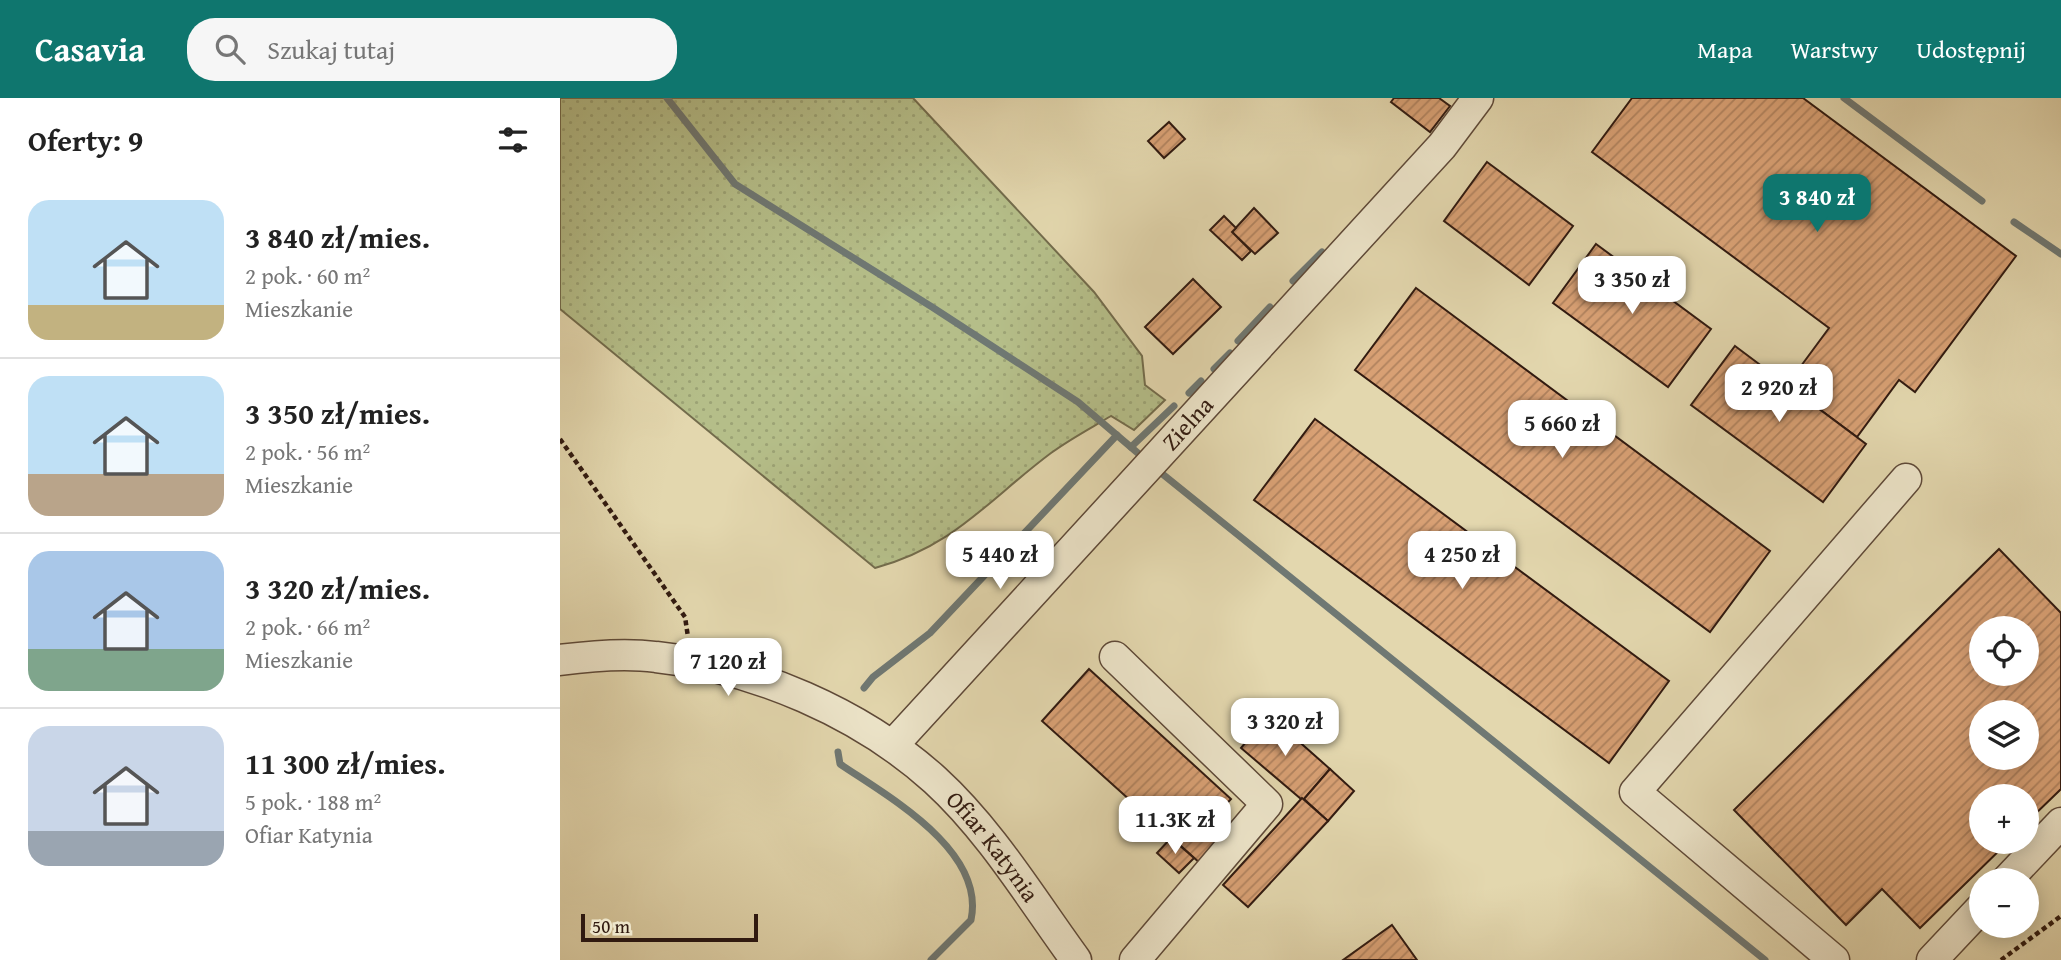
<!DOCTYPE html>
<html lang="pl">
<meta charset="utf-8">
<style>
:root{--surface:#fff;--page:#f6f6f6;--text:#222;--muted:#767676;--line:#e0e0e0;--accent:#0f766e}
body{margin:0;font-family:"Gentium Book Plus",serif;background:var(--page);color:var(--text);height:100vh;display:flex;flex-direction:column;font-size:26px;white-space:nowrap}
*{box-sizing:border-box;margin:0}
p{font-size:23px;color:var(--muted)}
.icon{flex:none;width:38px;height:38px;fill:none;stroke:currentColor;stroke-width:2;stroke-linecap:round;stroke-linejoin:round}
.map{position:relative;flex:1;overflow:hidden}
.panel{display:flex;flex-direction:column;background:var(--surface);width:560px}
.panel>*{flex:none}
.tools{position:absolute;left:1409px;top:518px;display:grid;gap:14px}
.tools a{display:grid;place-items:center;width:70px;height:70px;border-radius:50%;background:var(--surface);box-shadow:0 4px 18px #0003;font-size:35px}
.scale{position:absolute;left:21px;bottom:18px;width:177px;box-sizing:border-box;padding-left:7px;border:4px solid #311a10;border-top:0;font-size:19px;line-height:24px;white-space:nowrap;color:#311a10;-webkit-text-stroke:5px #ede5ca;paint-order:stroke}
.price{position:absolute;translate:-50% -60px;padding:0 16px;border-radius:14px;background:#fff;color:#222;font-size:23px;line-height:46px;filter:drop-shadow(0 2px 4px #0008)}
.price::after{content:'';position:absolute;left:50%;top:42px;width:21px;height:16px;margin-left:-10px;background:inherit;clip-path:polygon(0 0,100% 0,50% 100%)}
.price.selected{background:var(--accent);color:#fff}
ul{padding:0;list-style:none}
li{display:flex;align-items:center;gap:21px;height:175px;padding:0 28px}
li+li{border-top:2px solid var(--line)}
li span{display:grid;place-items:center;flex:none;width:196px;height:140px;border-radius:21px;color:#555}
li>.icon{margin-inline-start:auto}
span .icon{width:84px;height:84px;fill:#fffc;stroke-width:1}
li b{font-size:30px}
h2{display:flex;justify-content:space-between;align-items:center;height:84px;padding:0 28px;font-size:30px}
header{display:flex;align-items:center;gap:42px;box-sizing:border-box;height:98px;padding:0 35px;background:var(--accent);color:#fff}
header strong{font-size:33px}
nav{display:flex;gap:38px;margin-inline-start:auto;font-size:24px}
.search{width:490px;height:63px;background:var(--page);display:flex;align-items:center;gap:18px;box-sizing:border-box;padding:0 24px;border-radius:28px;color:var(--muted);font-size:26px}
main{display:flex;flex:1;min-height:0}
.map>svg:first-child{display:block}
.grass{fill:url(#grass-dots);stroke:#736c4c;stroke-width:2}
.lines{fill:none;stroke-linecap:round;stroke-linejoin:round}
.stream{stroke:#6f7873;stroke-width:7}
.building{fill:url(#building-hatch);stroke:#311a10;stroke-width:2;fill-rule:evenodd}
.minor-casing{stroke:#5e4938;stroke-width:33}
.path{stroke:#311a10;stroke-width:4.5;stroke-dasharray:5 3.5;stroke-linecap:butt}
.minor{stroke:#ede5ca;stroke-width:30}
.labels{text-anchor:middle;stroke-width:6;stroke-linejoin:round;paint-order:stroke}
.street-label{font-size:24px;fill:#311a10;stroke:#ede5ca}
</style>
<header>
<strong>Casavia</strong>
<div class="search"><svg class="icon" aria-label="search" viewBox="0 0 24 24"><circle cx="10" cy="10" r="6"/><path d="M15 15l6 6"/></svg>Szukaj tutaj</div>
<nav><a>Mapa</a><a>Warstwy</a><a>Udostępnij</a></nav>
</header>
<main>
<section class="panel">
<h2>Oferty: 9<svg class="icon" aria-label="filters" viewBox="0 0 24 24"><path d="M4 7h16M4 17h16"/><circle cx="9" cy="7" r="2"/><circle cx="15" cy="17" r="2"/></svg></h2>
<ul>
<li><span style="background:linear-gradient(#bfe0f5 75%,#c2b280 0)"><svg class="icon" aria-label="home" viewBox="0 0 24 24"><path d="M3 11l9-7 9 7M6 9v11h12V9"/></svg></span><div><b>3 840 zł/mies.</b><p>2 pok. · 60 m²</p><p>Mieszkanie</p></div></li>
<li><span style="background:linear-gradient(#bfe0f5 70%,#b9a48a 0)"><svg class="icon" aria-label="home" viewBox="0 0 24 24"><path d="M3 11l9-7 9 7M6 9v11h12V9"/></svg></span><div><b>3 350 zł/mies.</b><p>2 pok. · 56 m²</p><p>Mieszkanie</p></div></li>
<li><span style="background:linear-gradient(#a9c7e8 70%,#7fa58c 0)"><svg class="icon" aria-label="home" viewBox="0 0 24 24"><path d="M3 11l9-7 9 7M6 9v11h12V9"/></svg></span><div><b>3 320 zł/mies.</b><p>2 pok. · 66 m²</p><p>Mieszkanie</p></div></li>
<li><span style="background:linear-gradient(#c9d6e8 75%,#9aa5b1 0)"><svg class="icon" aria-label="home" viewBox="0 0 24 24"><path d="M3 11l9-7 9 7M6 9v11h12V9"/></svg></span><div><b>11 300 zł/mies.</b><p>5 pok. · 188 m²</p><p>Ofiar Katynia</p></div></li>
</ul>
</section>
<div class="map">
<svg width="1501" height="862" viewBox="0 0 1501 862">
<defs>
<pattern id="grass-dots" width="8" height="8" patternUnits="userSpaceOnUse" patternTransform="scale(1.75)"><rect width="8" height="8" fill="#b5be89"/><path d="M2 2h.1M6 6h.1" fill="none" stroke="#9ca375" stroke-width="1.8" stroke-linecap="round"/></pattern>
<pattern id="building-hatch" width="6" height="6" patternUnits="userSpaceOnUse" patternTransform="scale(1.75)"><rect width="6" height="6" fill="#d8a074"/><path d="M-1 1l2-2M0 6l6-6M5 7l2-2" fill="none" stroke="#b0825e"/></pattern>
</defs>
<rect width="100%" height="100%" fill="#e3d7ae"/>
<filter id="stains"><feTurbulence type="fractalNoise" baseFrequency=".00286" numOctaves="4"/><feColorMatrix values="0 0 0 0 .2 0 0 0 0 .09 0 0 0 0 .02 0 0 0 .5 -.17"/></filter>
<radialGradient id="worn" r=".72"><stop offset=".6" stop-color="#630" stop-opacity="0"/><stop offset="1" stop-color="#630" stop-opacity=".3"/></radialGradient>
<path class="grass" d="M0 0H353L534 194 582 258 585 287 605 302 574 332 551 318C531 330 510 341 491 355 428 402 395 448 315 470L0 211Z"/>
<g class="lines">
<g class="stream">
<path d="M107 0 175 86 372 209 518 304 586 362"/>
<path d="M1284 0 1422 103"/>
<path d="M1454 124 1501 156"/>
<path d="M733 183 762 154"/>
<path d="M678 243 710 209"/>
<path d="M654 271 670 255"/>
<path d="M629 295 641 283"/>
<path d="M571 349 614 308"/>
<path d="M595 370 1205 862"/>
<path d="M304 590 313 579 370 535 557 337"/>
<path d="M278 654 280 666C327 698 426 752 411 822L371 862"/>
</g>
</g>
<g class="building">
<path d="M834 0H879L890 8 870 34 831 4Z"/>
<path d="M1072 0H1243L1456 158 1355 294 1339 282 1297 339 1227 287 1269 230 1032 54Z"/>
<path d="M609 24 625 41 604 60 588 43Z"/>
<path d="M927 64 1013 128 969 187 884 123Z"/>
<path d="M694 110 718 135 695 156 672 134Z"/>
<path d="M664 118 676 130 672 134 691 153 682 162 650 132Z"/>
<path d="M1036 146 1151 231 1108 289 993 205Z"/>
<path d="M633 181 661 209 613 256 585 229Z"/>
<path d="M856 190 1210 453 1150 534 795 272Z"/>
<path d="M1175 248 1306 346 1263 404 1131 307Z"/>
<path d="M755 321 1109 583 1049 665 694 402Z"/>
<path d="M1439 451 1501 515V691L1466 725V698H1421V744H1448L1360 830 1322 791 1286 827 1174 712ZM1421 530H1466V576H1421ZM1421 614H1466V660H1421Z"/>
<path d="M529 571 671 701 646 728 662 743 641 766 482 623Z"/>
<path d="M709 617 770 671 744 701H741L681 650Z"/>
<path d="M770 671 794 693 768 723 744 701Z"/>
<path d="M742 700 768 723 688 809 663 787Z"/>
<path d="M611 740 634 760 619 775 597 755Z"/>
<path d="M832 827 857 862H783Z"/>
</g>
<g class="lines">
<g class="minor-casing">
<g id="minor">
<path d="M555 559 707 706 575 862"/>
<path id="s1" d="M0 562C30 558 66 555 96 559 194 569 301 615 375 682 431 733 472 802 516 862"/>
<path id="s2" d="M333 647 882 48 918 0"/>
<path d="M1447 782 1501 725"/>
<path d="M1274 862 1075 694 1346 381"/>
<path d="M1372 862 1421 810"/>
</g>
</g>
<g class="path">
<path d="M0 341 125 519 128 539"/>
<path d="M1441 862 1501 818"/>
</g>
<use href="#minor" class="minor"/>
</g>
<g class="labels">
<g class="street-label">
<text dy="8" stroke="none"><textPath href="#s2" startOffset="436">Zielna</textPath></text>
<text dy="8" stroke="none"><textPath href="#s1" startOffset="494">Ofiar Katynia</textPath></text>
</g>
</g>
<rect width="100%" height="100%" filter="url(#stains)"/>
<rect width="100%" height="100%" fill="url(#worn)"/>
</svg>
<div class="tools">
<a><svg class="icon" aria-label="locate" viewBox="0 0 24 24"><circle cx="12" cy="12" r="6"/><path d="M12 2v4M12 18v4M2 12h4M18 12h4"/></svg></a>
<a><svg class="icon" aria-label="layers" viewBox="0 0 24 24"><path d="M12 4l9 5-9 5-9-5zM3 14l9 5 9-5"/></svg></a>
<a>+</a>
<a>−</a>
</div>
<div class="scale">50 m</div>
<b class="price selected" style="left:1257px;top:136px">3 840 zł</b>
<b class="price" style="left:1072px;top:218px">3 350 zł</b>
<b class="price" style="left:1219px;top:326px">2 920 zł</b>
<b class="price" style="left:1002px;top:362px">5 660 zł</b>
<b class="price" style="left:440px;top:493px">5 440 zł</b>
<b class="price" style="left:902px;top:493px">4 250 zł</b>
<b class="price" style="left:168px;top:600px">7 120 zł</b>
<b class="price" style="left:725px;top:660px">3 320 zł</b>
<b class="price" style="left:615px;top:758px">11.3K zł</b>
</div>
</main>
